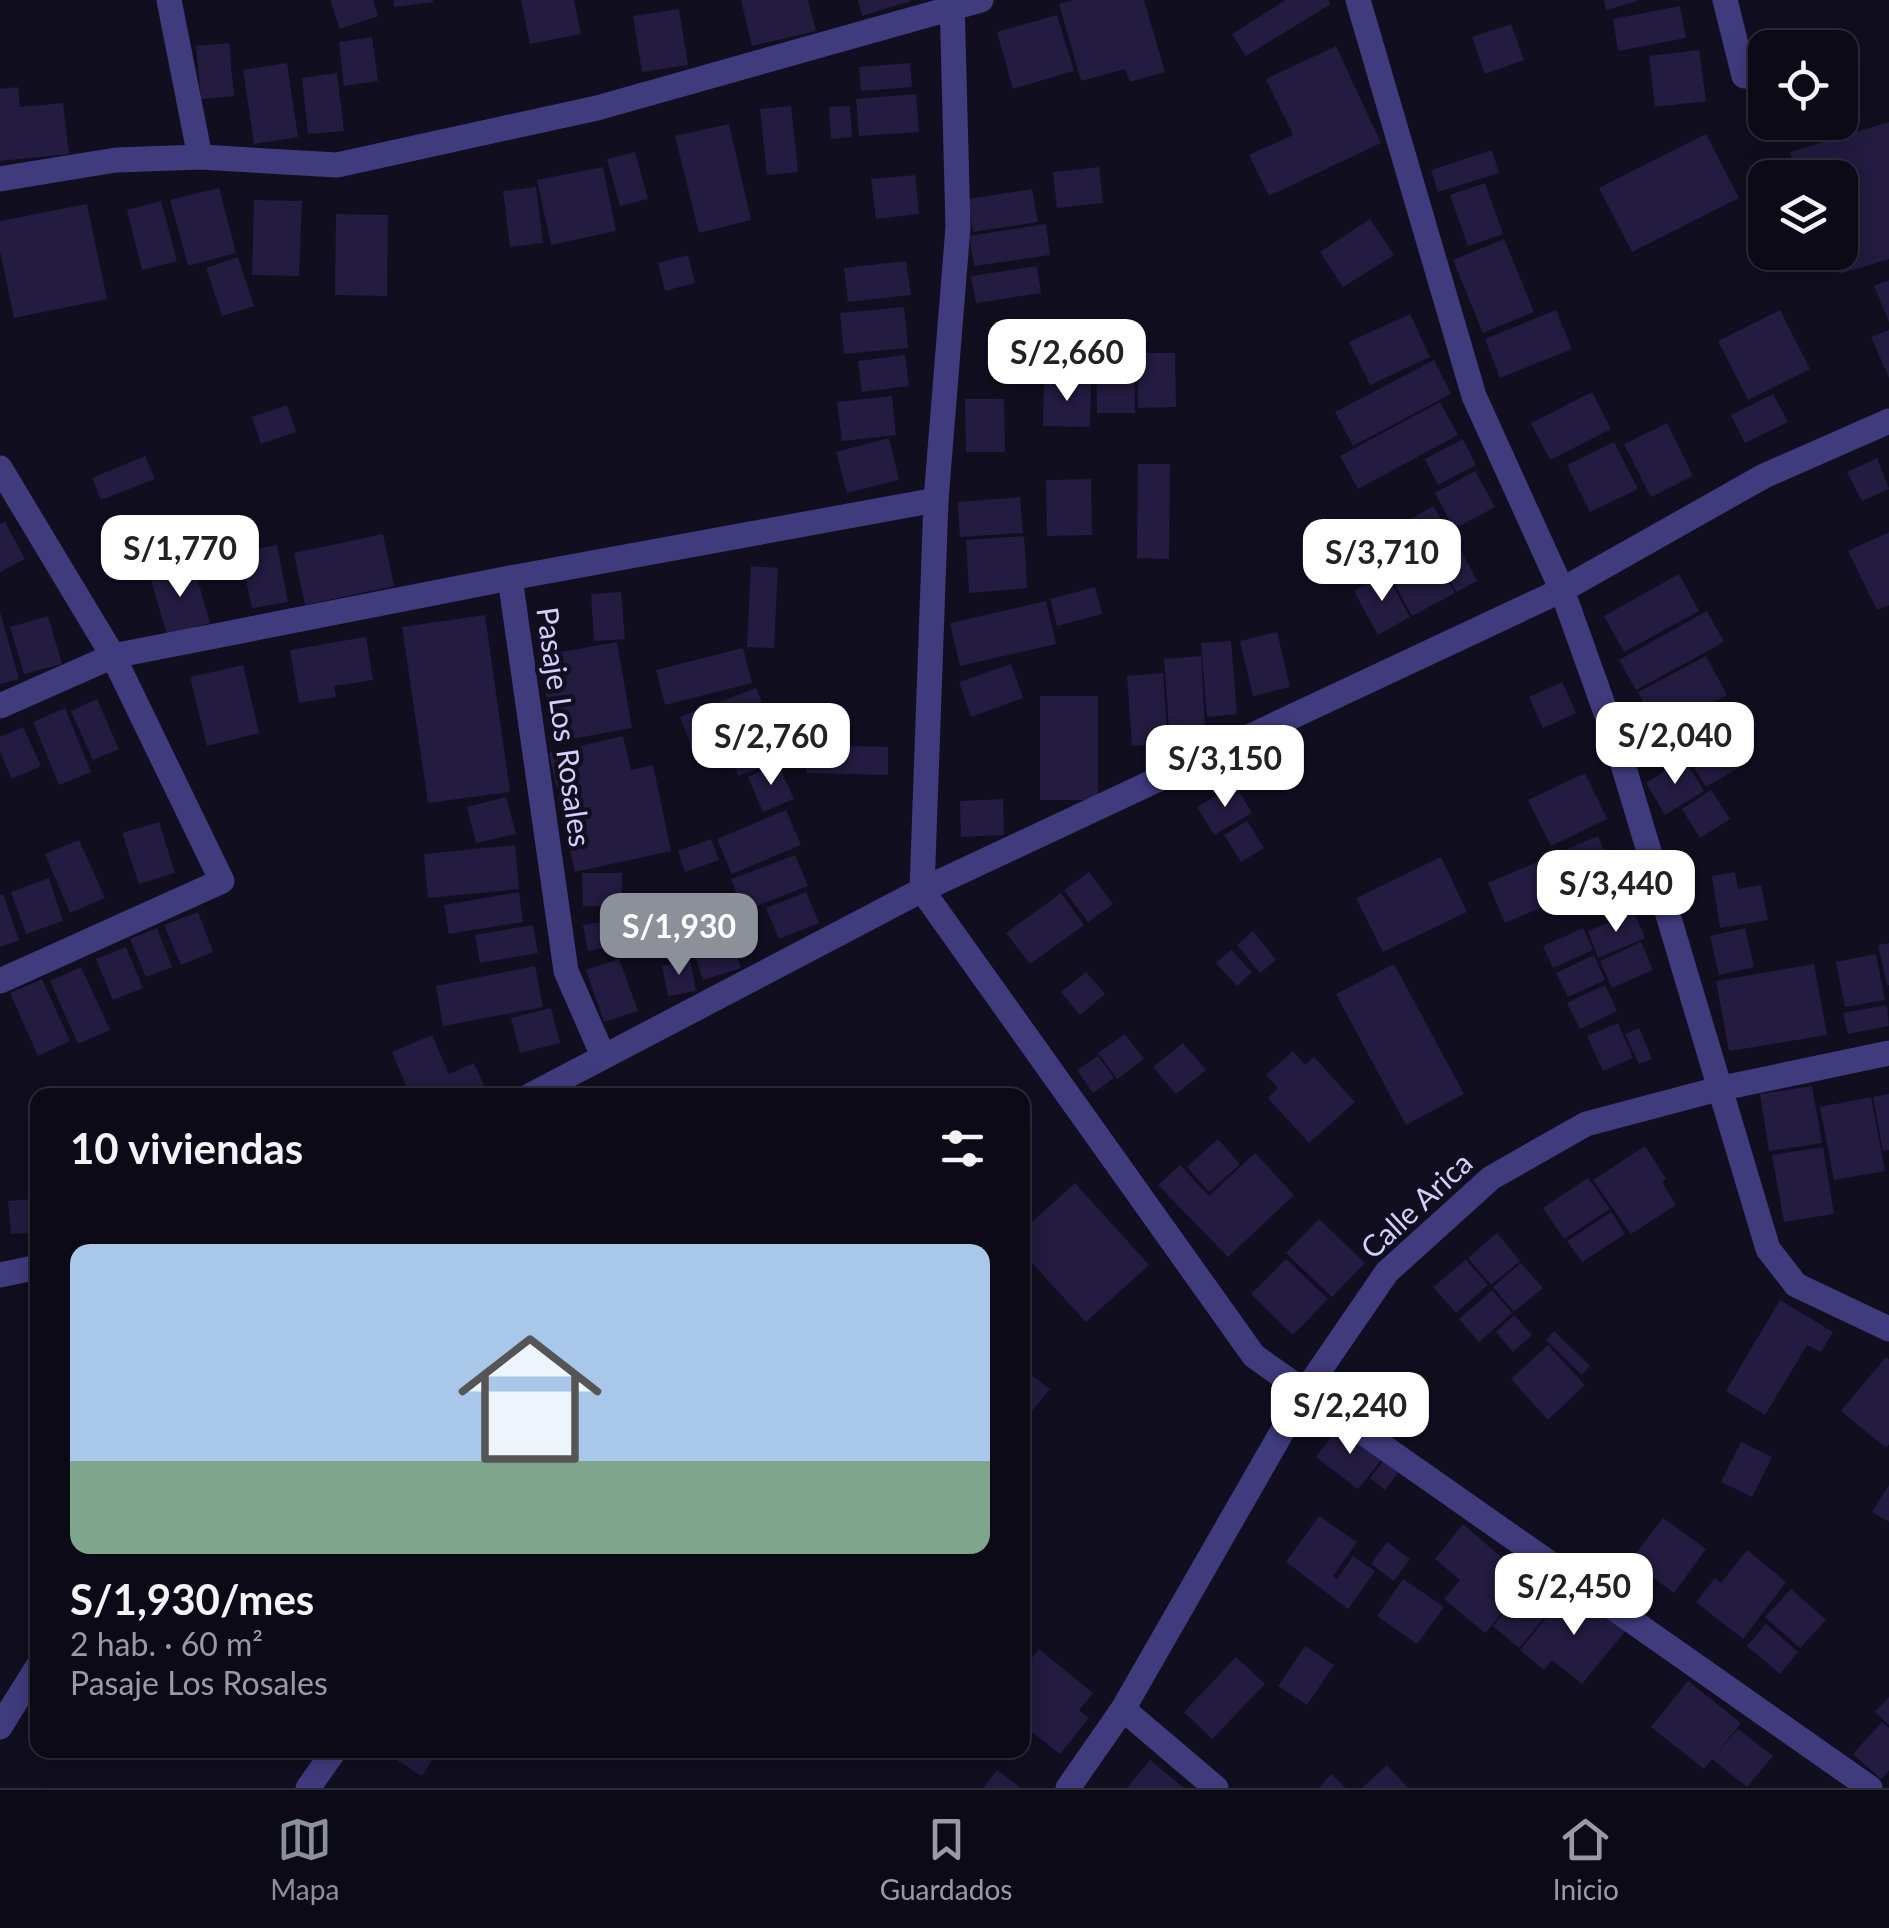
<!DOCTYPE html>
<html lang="es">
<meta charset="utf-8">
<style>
:root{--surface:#0d0a18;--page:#161321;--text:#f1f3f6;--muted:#9a9aa2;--line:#2d2b37;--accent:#8c9099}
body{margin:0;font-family:Lato,sans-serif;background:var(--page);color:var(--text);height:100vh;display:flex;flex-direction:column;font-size:38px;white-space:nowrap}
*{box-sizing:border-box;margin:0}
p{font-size:32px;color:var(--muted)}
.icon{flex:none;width:55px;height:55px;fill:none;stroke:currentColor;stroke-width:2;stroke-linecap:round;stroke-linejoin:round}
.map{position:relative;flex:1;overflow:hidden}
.drawer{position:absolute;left:30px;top:1088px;width:1000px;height:670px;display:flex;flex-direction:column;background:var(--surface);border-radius:20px;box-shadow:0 5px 25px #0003,0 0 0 2px var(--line)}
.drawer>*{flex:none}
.fabs{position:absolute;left:1748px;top:30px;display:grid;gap:20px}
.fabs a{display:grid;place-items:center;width:110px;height:110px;border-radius:20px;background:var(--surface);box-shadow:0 5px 25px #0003,0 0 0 2px var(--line);font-size:50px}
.price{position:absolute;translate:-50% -85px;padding:0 22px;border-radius:20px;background:#fff;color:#222;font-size:32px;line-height:65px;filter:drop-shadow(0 2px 5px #0008)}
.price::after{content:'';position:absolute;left:50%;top:60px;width:30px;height:22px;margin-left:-15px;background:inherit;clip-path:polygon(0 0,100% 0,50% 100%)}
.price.on{background:var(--accent);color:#fff}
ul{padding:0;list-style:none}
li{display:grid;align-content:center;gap:20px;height:530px;padding:0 40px}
li span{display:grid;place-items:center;height:310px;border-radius:20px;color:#555}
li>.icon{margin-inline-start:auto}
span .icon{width:180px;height:180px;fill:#fffc;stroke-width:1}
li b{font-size:42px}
h2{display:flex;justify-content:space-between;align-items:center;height:120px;padding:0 40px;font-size:42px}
.tabs{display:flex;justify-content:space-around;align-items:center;height:140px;border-top:2px solid var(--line);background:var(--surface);font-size:28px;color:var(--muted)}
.tabs a{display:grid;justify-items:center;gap:5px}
.tabs .on{color:var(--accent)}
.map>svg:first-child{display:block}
.building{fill:#231b40}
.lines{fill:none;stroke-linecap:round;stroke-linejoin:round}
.minor{stroke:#403b7d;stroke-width:25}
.labels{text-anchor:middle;stroke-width:9;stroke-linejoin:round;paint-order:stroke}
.street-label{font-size:30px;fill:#d5cefd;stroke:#110e20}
</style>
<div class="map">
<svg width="1889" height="1788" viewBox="0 0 1889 1788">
<rect width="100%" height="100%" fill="#110e20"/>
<g class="building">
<path d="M330 0H373L378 16 340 29Z"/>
<path d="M394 0H433V2L394 7Z"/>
<path d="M521 0H574L581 34 530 44Z"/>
<path d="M741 0H808L816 31 752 46Z"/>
<path d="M858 0H911V1L862 16Z"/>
<path d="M1074 0H1144L1165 72 1130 82 1125 69 1081 81 1059 4Z"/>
<path d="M1286 0H1328L1331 4 1246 56 1232 34Z"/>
<path d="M1604 0H1637V1L1606 10Z"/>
<path d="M1680 6 1686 38 1618 51 1613 19Z"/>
<path d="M679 9 688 65 642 72 633 16Z"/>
<path d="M1057 15 1074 71 1013 89 997 32Z"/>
<path d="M1511 24 1524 60 1485 74 1472 37Z"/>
<path d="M372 37 378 81 344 86 339 42Z"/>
<path d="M229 43 234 96 201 99 196 46Z"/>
<path d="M1336 46 1381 143 1269 196 1249 155 1293 135 1266 79Z"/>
<path d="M1699 50 1706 101 1655 107 1649 56Z"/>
<path d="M287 63 298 137 254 144 243 70Z"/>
<path d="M910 63 912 87 861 91 859 67Z"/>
<path d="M337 73 344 131 308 134 302 78Z"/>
<path d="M18 87 20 107 63 103 69 154 0 161V89Z"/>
<path d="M916 94 919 132 859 136 856 99Z"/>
<path d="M791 106 798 172 767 175 760 109Z"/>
<path d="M850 106 852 137 831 139 829 107Z"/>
<path d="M1889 122V259L1840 274 1834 252H1840V178H1798L1790 152Z"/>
<path d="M729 124 751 220 699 233 675 136Z"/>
<path d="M1706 134 1739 198 1632 252 1599 188Z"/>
<path d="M1492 150 1499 173 1438 192 1431 170Z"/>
<path d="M635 152 648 199 620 206 607 159Z"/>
<path d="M603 167 616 231 551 245 537 180Z"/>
<path d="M1099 167 1103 203 1057 208 1053 172Z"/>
<path d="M915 175 919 214 876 219 871 179Z"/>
<path d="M1485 183 1503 234 1468 246 1450 195Z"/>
<path d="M536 187 543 243 510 247 503 191Z"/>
<path d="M219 188 236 253 188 266 170 200Z"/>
<path d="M1032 189 1038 222 973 232 968 199Z"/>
<path d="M254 200 302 201 299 276 252 275Z"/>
<path d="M161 201 177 261 142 270 127 210Z"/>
<path d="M87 204 107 299 14 318 0 251V221Z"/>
<path d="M336 214 388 215 387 296 335 295Z"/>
<path d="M1370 219 1394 255 1343 287 1320 252Z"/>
<path d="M1046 224 1050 255 974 266 969 236Z"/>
<path d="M1504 239 1534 312 1483 333 1453 260Z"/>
<path d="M688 255 695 283 665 291 658 263Z"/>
<path d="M238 257 254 306 222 316 206 268Z"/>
<path d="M906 261 911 295 848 302 844 268Z"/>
<path d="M1037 266 1041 293 976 303 971 276Z"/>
<path d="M1889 280V322L1874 286Z"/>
<path d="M904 307 908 348 844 354 840 313Z"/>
<path d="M1556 310 1572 349 1500 378 1485 339Z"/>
<path d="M1780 310 1810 369 1748 400 1718 341Z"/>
<path d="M1410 314 1430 357 1370 385 1349 342Z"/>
<path d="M1889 330V378L1871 337Z"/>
<path d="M1096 341H1134L1135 413H1097Z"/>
<path d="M1137 353H1175L1176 407 1138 408Z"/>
<path d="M905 355 909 386 862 392 858 361Z"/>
<path d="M1434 360 1451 394 1353 446 1335 412Z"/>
<path d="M1044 381 1091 382 1090 427 1043 426Z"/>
<path d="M1592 392 1611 429 1550 460 1531 423Z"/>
<path d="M1773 394 1788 422 1745 443 1731 415Z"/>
<path d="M892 396 896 435 842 441 837 402Z"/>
<path d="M965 399H1004L1005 452H966Z"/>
<path d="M1440 402 1458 435 1358 489 1340 456Z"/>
<path d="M287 405 296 432 261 444 252 417Z"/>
<path d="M1667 423 1693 476 1651 497 1624 444Z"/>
<path d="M889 438 899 480 847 493 836 452Z"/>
<path d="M1463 439 1476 465 1438 485 1425 459Z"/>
<path d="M1614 442 1638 489 1590 512 1567 465Z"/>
<path d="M145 456 155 479 101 500 92 478Z"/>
<path d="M1877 458 1889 489 1862 501 1847 472Z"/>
<path d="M1138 464H1170L1169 559 1137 558Z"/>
<path d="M1475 471 1495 507 1454 529 1435 493Z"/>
<path d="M1091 479 1092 535 1047 536 1046 480Z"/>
<path d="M1020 497 1023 533 960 537 958 502Z"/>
<path d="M1433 506 1448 531 1375 573 1361 548Z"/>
<path d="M5 522 25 559 0 572V524Z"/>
<path d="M1889 532V605L1877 610 1848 551Z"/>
<path d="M1452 533 1477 581 1456 592 1431 544Z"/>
<path d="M383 534 394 586 305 605 294 553Z"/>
<path d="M1024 536 1027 588 969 593 966 540Z"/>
<path d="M277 545 288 602 252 608 240 552Z"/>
<path d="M1430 547 1455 593 1412 616 1387 570Z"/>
<path d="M193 564 210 623 167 635 150 577Z"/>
<path d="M751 566 778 568 774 648 747 647Z"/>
<path d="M1386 573 1410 617 1378 635 1354 591Z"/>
<path d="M1679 574 1699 611 1624 652 1604 616Z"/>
<path d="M1095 587 1102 614 1057 626 1050 599Z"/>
<path d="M621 592 625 639 594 641 591 594Z"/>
<path d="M1046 601 1056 644 960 666 950 623Z"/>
<path d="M1707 611 1724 642 1636 690 1619 660Z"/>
<path d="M0 612 19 679 0 684Z"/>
<path d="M485 615 510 792 428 803 402 627Z"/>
<path d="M48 616 62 664 24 674 10 627Z"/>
<path d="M1277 632 1290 687 1253 696 1240 641Z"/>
<path d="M366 637 373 680 334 686 336 697 299 703 290 650Z"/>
<path d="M1231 641 1237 714 1207 717 1201 643Z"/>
<path d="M617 642 632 728 555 742 539 656Z"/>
<path d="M743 648 752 683 665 705 656 670Z"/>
<path d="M1201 656 1205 727 1169 729 1164 659Z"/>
<path d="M1706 656 1727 695 1659 731 1638 692Z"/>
<path d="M1011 664 1023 698 971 717 959 682Z"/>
<path d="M243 665 259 733 207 746 190 677Z"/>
<path d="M1163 673 1168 744 1132 746 1127 676Z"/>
<path d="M1562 682 1576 713 1543 728 1529 697Z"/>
<path d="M756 688 771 724 694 753 680 717Z"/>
<rect x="1040" y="696" width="58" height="104"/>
<path d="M97 699 119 749 93 760 71 711Z"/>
<path d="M65 708 91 772 59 785 33 722Z"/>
<path d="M23 727 41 766 12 779 0 752V737Z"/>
<path d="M772 730 782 760 738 776 727 745Z"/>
<path d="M623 736 631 770 653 765 671 851 575 872 549 753Z"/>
<path d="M1724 741 1740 767 1706 787 1690 761Z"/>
<path d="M807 745 888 747V775L806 773Z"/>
<path d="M1684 759 1704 791 1665 815 1646 783Z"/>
<path d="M778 764 794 799 763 812 748 777Z"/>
<path d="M1585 773 1607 819 1551 846 1528 800Z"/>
<path d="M1235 785 1252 813 1214 835 1197 807Z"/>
<path d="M1711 790 1730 819 1700 838 1682 809Z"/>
<path d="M506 797 516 834 476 843 467 807Z"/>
<path d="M1003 799 1004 835 961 837 960 801Z"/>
<path d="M786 810 801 845 732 874 717 839Z"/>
<path d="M1247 821 1264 848 1241 862 1224 835Z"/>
<path d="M159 822 175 873 139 884 122 833Z"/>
<path d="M1598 836 1615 876 1505 923 1488 883Z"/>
<path d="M711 839 719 860 685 872 678 851Z"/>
<path d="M79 840 105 898 70 913 45 854Z"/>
<path d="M515 845 519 889 428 898 424 854Z"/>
<path d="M795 855 808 886 743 911 731 879Z"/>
<path d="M1441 857 1467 912 1383 952 1356 898Z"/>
<path d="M1089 872 1113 904 1088 922 1064 890Z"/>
<path d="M1735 872 1738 889 1761 885 1768 920 1720 928 1712 876Z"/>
<path d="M582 873H622V906H583Z"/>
<path d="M49 878 63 921 26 934 11 892Z"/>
<path d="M519 892 523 922 449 934 444 905Z"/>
<path d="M806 892 819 923 779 939 766 908Z"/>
<path d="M1061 893 1084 925 1030 964 1006 933Z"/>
<path d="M3 894 19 940 0 947V895Z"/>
<path d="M721 909 741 968 703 980 684 921Z"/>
<path d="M198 912 213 952 181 965 164 925Z"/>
<path d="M1634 912 1645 938 1598 958 1588 931Z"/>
<path d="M639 916 643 941 588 951 583 925Z"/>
<path d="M533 925 538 953 480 963 475 935Z"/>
<path d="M157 928 172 967 146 977 130 939Z"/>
<path d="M1583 928 1593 950 1553 968 1543 946Z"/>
<path d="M1745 928 1754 967 1719 975 1710 936Z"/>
<path d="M1253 931 1276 960 1260 973 1237 945Z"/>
<path d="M1641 942 1653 970 1612 988 1600 961Z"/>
<path d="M1889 943V985H1887L1878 945Z"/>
<path d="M126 947 143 988 113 1000 96 959Z"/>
<path d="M1231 950 1252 972 1237 986 1216 963Z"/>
<path d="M1876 954 1885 1000 1845 1007 1836 962Z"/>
<path d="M1594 955 1605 980 1568 997 1556 973Z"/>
<path d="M619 959 638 1011 604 1022 586 970Z"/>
<path d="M690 960 696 991 668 996 662 966Z"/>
<path d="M1394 964 1464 1094 1406 1125 1336 994Z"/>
<path d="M1814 964 1827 1035 1729 1051 1716 981Z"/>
<path d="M535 966 543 1007 443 1026 436 986Z"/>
<path d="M81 967 110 1030 78 1044 50 981Z"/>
<path d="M1086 972 1105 994 1080 1015 1061 992Z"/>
<path d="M42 979 70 1041 38 1056 10 993Z"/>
<path d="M1605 985 1617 1011 1580 1029 1567 1003Z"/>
<path d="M1887 1005 1889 1026 1848 1034 1843 1013Z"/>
<path d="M551 1008 560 1043 520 1053 511 1018Z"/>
<path d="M1618 1023 1633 1058 1603 1071 1587 1036Z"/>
<path d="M1639 1028 1652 1059 1639 1064 1625 1034Z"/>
<path d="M1125 1034 1144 1059 1117 1079 1098 1053Z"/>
<path d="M432 1035 449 1074 474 1063 484 1085 460 1095H410L392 1052Z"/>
<path d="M1183 1043 1206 1070 1176 1094 1153 1067Z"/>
<path d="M1293 1051 1305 1065 1314 1057 1355 1102 1309 1143 1268 1098 1278 1088 1266 1075Z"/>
<path d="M1098 1056 1114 1078 1093 1093 1077 1070Z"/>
<path d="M1812 1086 1822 1143 1769 1151 1760 1094Z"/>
<path d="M1889 1094V1150L1883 1151 1873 1097Z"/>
<path d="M1871 1097 1885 1171 1834 1180 1820 1107Z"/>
<path d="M1218 1139 1240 1164 1209 1192 1187 1167Z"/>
<path d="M1645 1146 1666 1179 1662 1182 1676 1205 1631 1234 1593 1180Z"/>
<path d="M1823 1147 1834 1214 1784 1222 1772 1155Z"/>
<path d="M1255 1153 1294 1195 1228 1257 1158 1185 1180 1165 1209 1196Z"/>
<path d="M1588 1178 1610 1209 1564 1239 1543 1208Z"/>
<path d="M1075 1183 1149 1265 1086 1322 1022 1252V1231Z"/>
<path d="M38 1199V1232L11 1234 8 1201Z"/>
<path d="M1611 1212 1625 1234 1582 1262 1567 1241Z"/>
<path d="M1319 1219 1365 1263 1332 1297 1286 1253Z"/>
<path d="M1497 1233 1520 1261 1491 1285 1468 1258Z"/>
<path d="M1286 1259 1328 1299 1293 1335 1251 1294Z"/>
<path d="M1466 1260 1488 1285 1456 1313 1433 1287Z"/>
<path d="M1521 1263 1543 1288 1514 1312 1493 1287Z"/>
<path d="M1492 1290 1512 1313 1479 1342 1459 1319Z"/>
<path d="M1780 1300 1833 1332 1821 1352 1807 1345 1765 1415 1726 1391Z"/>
<path d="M1514 1315 1532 1335 1513 1352 1496 1332Z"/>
<path d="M1554 1331 1590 1366 1582 1375 1546 1340Z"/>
<path d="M1548 1345 1585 1385 1548 1420 1511 1379Z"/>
<path d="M1886 1357 1889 1360V1444L1886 1448 1841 1411Z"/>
<path d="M1022 1368 1050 1389 1028 1416 1022 1412Z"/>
<path d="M1341 1424 1384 1457 1358 1489 1316 1457Z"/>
<path d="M1741 1442 1772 1457 1752 1497 1721 1482Z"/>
<path d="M1384 1460 1399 1472 1385 1490 1370 1478Z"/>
<path d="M1889 1485V1522L1872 1512Z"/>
<path d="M1319 1516 1357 1542 1333 1576 1337 1579 1353 1556 1375 1571 1348 1609 1286 1562Z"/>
<path d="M1663 1518 1706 1549 1674 1593 1630 1561Z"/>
<path d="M1463 1524 1529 1581 1485 1633 1444 1599 1460 1580 1435 1559Z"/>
<path d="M1387 1542 1410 1559 1394 1581 1371 1564Z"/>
<path d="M1747 1550 1786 1582 1743 1639 1696 1602 1715 1578 1721 1583Z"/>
<path d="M1535 1575 1561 1597 1519 1648 1493 1626Z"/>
<path d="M1403 1579 1444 1607 1417 1644 1377 1616Z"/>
<path d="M1791 1589 1826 1620 1800 1648 1765 1617Z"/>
<path d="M1568 1591 1593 1611 1597 1606 1627 1629 1582 1684 1552 1660 1544 1670 1520 1650Z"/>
<path d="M1766 1624 1798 1652 1780 1674 1747 1646Z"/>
<path d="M1305 1646 1334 1665 1307 1705 1278 1686Z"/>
<path d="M1039 1649 1093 1693 1079 1710 1089 1718 1060 1754 1022 1724V1665L1025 1667Z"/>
<path d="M1236 1657 1265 1684 1212 1739 1184 1712Z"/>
<path d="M1688 1681 1741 1723 1716 1754 1738 1729 1773 1756 1747 1787 1712 1759 1704 1769 1651 1727Z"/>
<path d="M1889 1697V1725L1875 1712Z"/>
<path d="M1882 1722 1889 1728V1770L1881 1779 1853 1754Z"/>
<path d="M381 1750H435L438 1751 422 1776Z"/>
<path d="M1150 1760 1184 1788H1127Z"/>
<path d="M1387 1765 1408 1788H1362Z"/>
<path d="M997 1770 1021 1788H983Z"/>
<path d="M1331 1774 1346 1788H1319Z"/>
</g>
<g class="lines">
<g class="minor">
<path d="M169 0 200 157"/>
<path d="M952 0 958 227 936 500 922 890 1254 1356 1870 1788"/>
<path d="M1358 0 1474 396 1562 590 1616 741 1768 1249 1796 1285 1889 1329"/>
<path d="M1725 0 1744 76"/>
<path d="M0 179 116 160 200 157 337 165 597 108 981 0"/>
<path d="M0 468 113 656 222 881 0 981"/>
<path d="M510 578 566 971 603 1056"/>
<path d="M0 706 113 656 510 578 936 500"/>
<path d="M531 1095 922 890 1562 590 1764 476 1889 421"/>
<path d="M0 1275 38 1267"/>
<path d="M1123 1709 1216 1788"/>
<path d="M0 1727 38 1666"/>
<path d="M308 1788 335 1750"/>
<path d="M1068 1788 1123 1709 1306 1390 1387 1272 1491 1178 1586 1124 1718 1089 1889 1053"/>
</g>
</g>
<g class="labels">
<g class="street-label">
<text transform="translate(563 727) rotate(82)" y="10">Pasaje Los Rosales</text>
<text transform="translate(1417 1206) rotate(-43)" y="10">Calle Arica</text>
</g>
</g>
</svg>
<div class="fabs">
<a><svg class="icon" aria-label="locate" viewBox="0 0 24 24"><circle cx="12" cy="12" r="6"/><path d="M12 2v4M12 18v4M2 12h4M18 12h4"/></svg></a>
<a><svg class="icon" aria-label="layers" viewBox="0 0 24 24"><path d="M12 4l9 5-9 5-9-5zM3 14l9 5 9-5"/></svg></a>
</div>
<b class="price" style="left:1067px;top:404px">S/2,660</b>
<b class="price" style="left:180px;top:600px">S/1,770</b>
<b class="price" style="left:1382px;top:604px">S/3,710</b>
<b class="price" style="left:1675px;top:787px">S/2,040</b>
<b class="price" style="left:771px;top:788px">S/2,760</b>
<b class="price" style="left:1225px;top:810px">S/3,150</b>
<b class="price" style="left:1616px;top:935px">S/3,440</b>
<b class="price on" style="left:679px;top:978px">S/1,930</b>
<b class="price" style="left:1350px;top:1457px">S/2,240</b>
<b class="price" style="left:1574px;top:1638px">S/2,450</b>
<section class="drawer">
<h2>10 viviendas<svg class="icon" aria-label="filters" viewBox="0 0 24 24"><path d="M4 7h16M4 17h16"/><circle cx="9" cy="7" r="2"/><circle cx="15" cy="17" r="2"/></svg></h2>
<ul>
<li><span style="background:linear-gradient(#a9c7e8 70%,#7fa58c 0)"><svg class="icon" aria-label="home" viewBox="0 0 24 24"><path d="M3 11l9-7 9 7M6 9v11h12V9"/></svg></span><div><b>S/1,930/mes</b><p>2 hab. · 60 m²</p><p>Pasaje Los Rosales</p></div></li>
</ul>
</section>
</div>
<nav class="tabs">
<a class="on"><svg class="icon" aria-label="map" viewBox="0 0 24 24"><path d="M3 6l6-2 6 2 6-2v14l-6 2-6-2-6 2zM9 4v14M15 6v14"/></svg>Mapa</a>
<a><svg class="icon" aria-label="saved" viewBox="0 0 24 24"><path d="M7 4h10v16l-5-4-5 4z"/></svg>Guardados</a>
<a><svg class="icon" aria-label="home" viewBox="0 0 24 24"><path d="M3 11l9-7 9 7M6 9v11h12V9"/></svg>Inicio</a>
</nav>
